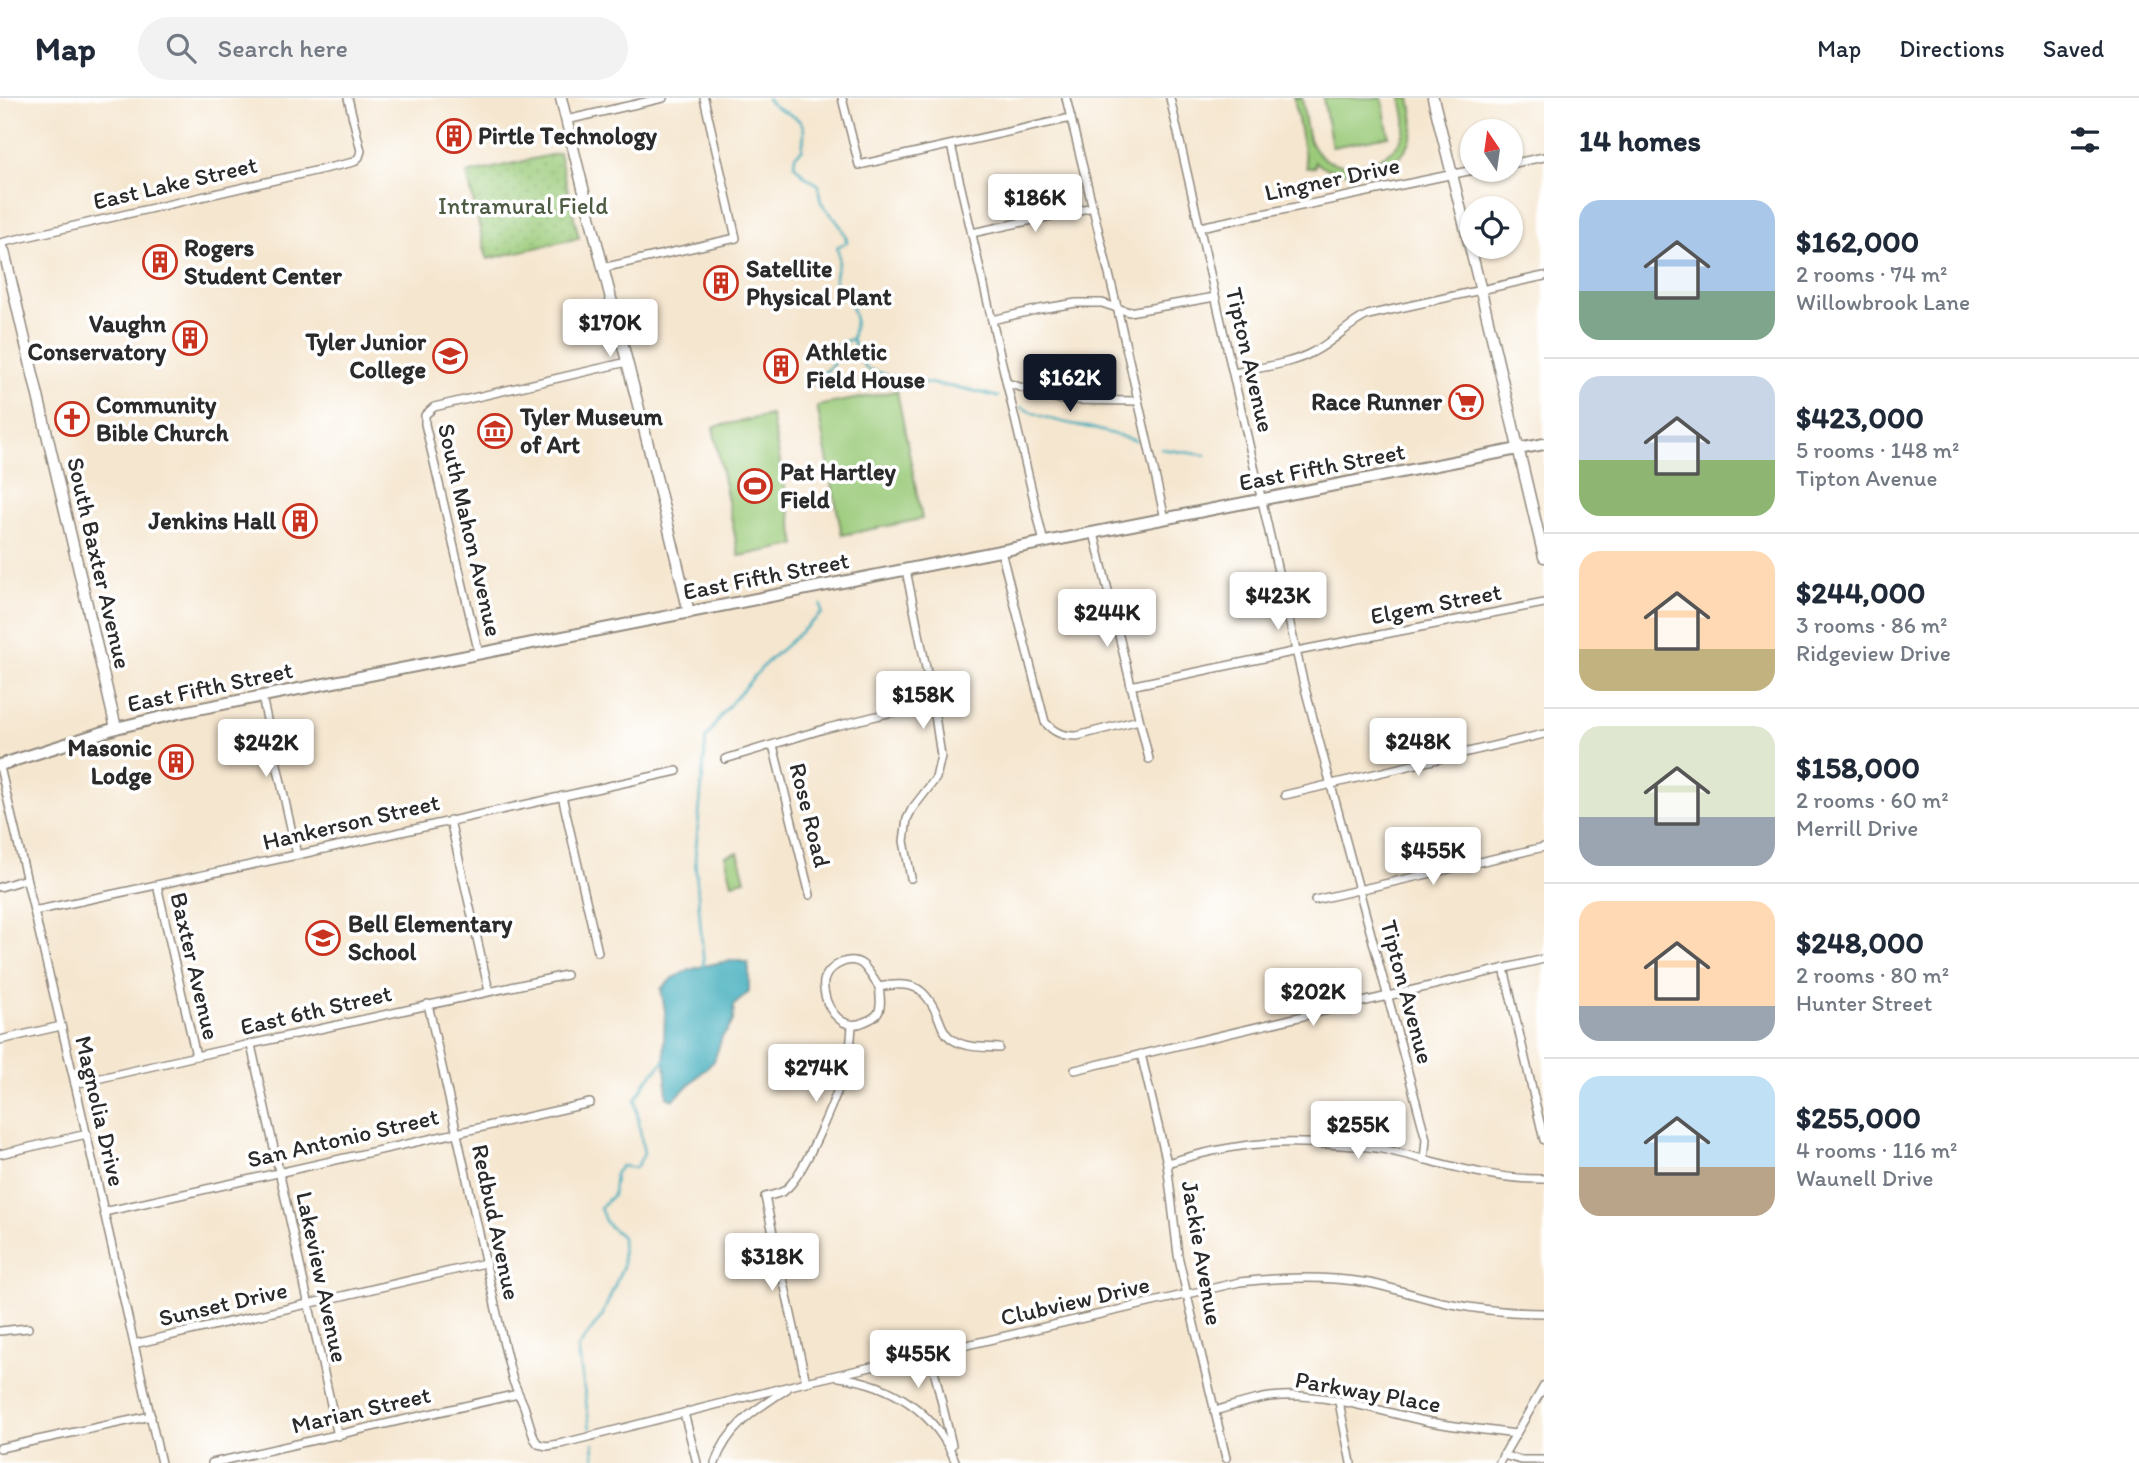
<!DOCTYPE html>
<meta charset="utf-8">
<style>
:root{--surface:#fff;--page:#f2f2f3;--text:#1f2937;--muted:#747a83;--line:#e0e1e3;--accent:#111827}
body{margin:0;font-family:Itim,sans-serif;background:var(--page);color:var(--text);height:100vh;display:flex;flex-direction:column;font-size:26px;white-space:nowrap}
*{box-sizing:border-box;margin:0}
p{font-size:23px;color:var(--muted)}
.icon{flex:none;width:38px;height:38px;fill:none;stroke:currentColor;stroke-width:2;stroke-linecap:round;stroke-linejoin:round}
.map{position:relative;flex:1;overflow:hidden}
.drawer{display:flex;flex-direction:column;background:var(--surface);width:595px}
.drawer>*{flex:none}
.needle{width:46px;rotate:347deg}
.buttons{position:absolute;left:1460px;top:21px;display:grid;gap:14px}
.buttons a{display:grid;place-items:center;width:63px;height:63px;border-radius:50%;background:var(--surface);box-shadow:0 2px 5px #0004;font-size:35px}
.price{position:absolute;translate:-50% -60px;padding:0 16px;border-radius:7px;background:#fff;color:#222;font-size:23px;line-height:46px;filter:drop-shadow(0 2px 4px #0008)}
.price::after{content:'';position:absolute;left:50%;top:42px;width:21px;height:16px;margin-left:-10px;background:inherit;clip-path:polygon(0 0,100% 0,50% 100%)}
.price.current{background:var(--accent);color:#fff}
ul{padding:0;list-style:none}
li{display:flex;align-items:center;gap:21px;height:175px;padding:0 35px}
li+li{border-top:2px solid var(--line)}
li span{display:grid;place-items:center;flex:none;width:196px;height:140px;border-radius:21px;color:#555}
li>.icon{margin-inline-start:auto}
span .icon{width:84px;height:84px;fill:#fffc;stroke-width:1}
li b{font-size:30px}
h2{display:flex;justify-content:space-between;align-items:center;height:84px;padding:0 35px;font-size:30px}
header{display:flex;align-items:center;gap:42px;box-sizing:border-box;height:98px;padding:0 35px;background:var(--surface);border-bottom:2px solid var(--line)}
header strong{font-size:33px}
nav{display:flex;gap:38px;margin-inline-start:auto;font-size:24px}
.search{width:490px;height:63px;background:var(--page);display:flex;align-items:center;gap:18px;box-sizing:border-box;padding:0 24px;border-radius:38px;color:var(--muted);font-size:26px}
main{display:flex;flex:1;min-height:0}
.map>svg:first-child{display:block}
.grass{fill:#9bcb7a;stroke:#637b52;stroke-width:2}
.park{fill:url(#park-dots);stroke:#637b52;stroke-width:2}
.water{fill:#3baaba;stroke:#336a72;stroke-width:2}
.lines{fill:none;stroke-linecap:round;stroke-linejoin:round}
.stream{stroke:#3baaba;stroke-width:2.5}
.street-casing{stroke:#90887d;stroke-width:10}
.secondary-casing{stroke:#90887d;stroke-width:13}
.primary-casing{stroke:#90887d;stroke-width:14}
.street{stroke:#fff;stroke-width:7}
.secondary{stroke:#fff;stroke-width:10}
.primary{stroke:#fff;stroke-width:10}
.labels{text-anchor:middle;stroke-width:7;stroke-linejoin:round;paint-order:stroke}
.poi-label{font-size:24px;font-weight:bold;fill:#2b2b2b;stroke:#fff;text-anchor:start}
.street-label{font-size:24px;fill:#2b2b2b;stroke:#fff}
.park-label{font-size:24px;fill:#4d5b43;stroke:#fff}
</style>
<header>
<strong>Map</strong>
<div class="search"><svg class="icon" aria-label="search" viewBox="0 0 24 24"><circle cx="10" cy="10" r="6"/><path d="M15 15l6 6"/></svg>Search here</div>
<nav><a>Map</a><a>Directions</a><a>Saved</a></nav>
</header>
<main>
<div class="map">
<svg width="1544" height="1365" viewBox="0 0 1544 1365">
<defs>
<pattern id="park-dots" width="8" height="8" patternUnits="userSpaceOnUse" patternTransform="scale(1.75)"><rect width="8" height="8" fill="#9bcb7a"/><path d="M2 2h.1M6 6h.1" fill="none" stroke="#86ae6a" stroke-width="1.8" stroke-linecap="round"/></pattern>
</defs>
<rect width="100%" height="100%" fill="#fff"/>
<filter id="ink" filterUnits="userSpaceOnUse"><feTurbulence type="fractalNoise" baseFrequency=".0143" numOctaves="2"/><feDisplacementMap in="SourceGraphic" scale="14" xChannelSelector="R" yChannelSelector="G"/><feConvolveMatrix kernelMatrix="1 2 1 2 8 2 1 2 1" color-interpolation-filters="sRGB"/></filter>
<filter id="wash" filterUnits="userSpaceOnUse"><feTurbulence type="fractalNoise" baseFrequency=".00686" numOctaves="4" result="noise"/><feDisplacementMap in="SourceGraphic" scale="28" xChannelSelector="R" yChannelSelector="G"/><feGaussianBlur stdDeviation="1.57" result="paint"/><feColorMatrix in="noise" values="0 0 0 0 0 0 0 0 0 0 0 0 0 0 0 0 0 1.4 0 .05"/><feComposite in="paint" operator="in"/></filter>
<g filter="url(#wash)">
<rect width="100%" height="100%" fill="#f5e6cf"/>
<g class="grass">
<path d="M1294 0H1302C1305 16 1305 39 1315 52 1334 79 1392 66 1403 37 1408 25 1403 12 1401 0H1410C1412 12 1416 25 1412 38 1401 76 1344 84 1315 64V69L1307 70Z"/>
<path d="M1323 0H1382L1389 38 1332 49Z"/>
<path d="M897 293 922 421 842 437 817 308Z"/>
<path d="M771 317 796 447 739 458 713 329Z"/>
<path d="M738 754 745 782 732 785 725 758Z"/>
</g>
<path class="park" d="M559 55 579 140 487 161 467 76Z"/>
<path class="water" d="M736 862 748 865 749 872V894L734 907 733 923 728 932 722 939 714 963 673 1002 667 999 664 945 665 913 661 891C678 870 711 866 736 862Z"/>
<g class="lines">
<g class="stream">
<path d="M767 0C774 15 804 15 804 34 804 40 803 46 802 52L795 58 794 67 806 79 819 87C819 92 819 99 821 104 830 117 844 127 847 144L837 149C842 168 836 165 835 179 835 185 837 192 838 198L850 203 855 222 852 241 860 261 867 271 901 281 966 291 998 299"/>
<path d="M813 286 833 266V252L839 246 851 241"/>
<path d="M1021 309C1045 322 1069 325 1095 331 1109 335 1123 339 1137 343"/>
<path d="M1161 351 1205 357"/>
<path d="M704 870 695 761 706 640 725 612 765 566 822 515 821 507"/>
<path d="M590 1331 578 1250 602 1218 623 1168 622 1139 606 1125 600 1110 613 1097 615 1076 621 1068 636 1070 644 1056 635 1002 647 982 666 961"/>
<path d="M593 1345 595 1365"/>
</g>
</g>
</g>
<g filter="url(#ink)">
<g class="lines">
<g class="street-casing">
<g id="street">
<path d="M842 0 859 67 1071 20"/>
<path d="M1066 0 1117 209 1165 421"/>
<path d="M1170 0 1303 583 1426 1041 1424 1062"/>
<path d="M566 22 663 0"/>
<path d="M951 47 1044 445"/>
<path d="M1510 66 1544 59"/>
<path d="M1200 129 1473 72"/>
<path d="M972 135 1093 109"/>
<path d="M0 145 354 64 359 59 361 53 348 0"/>
<path d="M602 170 736 140 704 0"/>
<path d="M992 222 1040 211 1076 205H1102L1129 214 1215 199"/>
<path d="M1234 275C1260 269 1289 267 1313 254 1334 244 1347 226 1368 217L1544 178"/>
<path d="M1007 285 1062 302 1138 303"/>
<path d="M1094 435 1149 661"/>
<path d="M1001 453 1045 624C1054 635 1063 638 1077 638L1139 622"/>
<path d="M906 472 933 604 941 658 936 680 912 711 907 721 904 743 911 780"/>
<path d="M479 556 425 326V317L434 309 627 264"/>
<path d="M1130 588 1297 553 1544 505"/>
<path d="M262 599 297 757"/>
<path d="M773 647 810 797"/>
<path d="M725 661 824 631 933 604"/>
<path d="M0 669 75 986 161 1365"/>
<path d="M1285 697 1544 636"/>
<path d="M562 698 598 854"/>
<path d="M450 722 489 893"/>
<path d="M157 787 196 958"/>
<path d="M0 789 26 781"/>
<path d="M1315 802 1544 749"/>
<path d="M34 813 297 757 677 673"/>
<path d="M1504 870 1544 1042"/>
<path d="M879 889C880 897 882 908 878 915 875 920 869 922 864 924 847 932 834 920 827 904 825 898 823 890 824 883 828 868 850 856 863 867 869 873 874 882 879 889 913 882 926 889 939 921 942 930 946 939 955 943 967 950 985 949 999 950"/>
<path d="M428 906 503 1243 513 1283 524 1308 534 1340 538 1346 547 1348 564 1345 806 1284 1240 1184C1283 1179 1326 1178 1369 1185 1395 1190 1421 1200 1447 1205 1479 1212 1511 1215 1544 1215"/>
<path d="M0 942 61 928"/>
<path d="M251 947 338 1338"/>
<path d="M1141 956 1167 1065 1178 1157 1187 1197 1226 1360"/>
<path d="M1075 972 1544 861"/>
<path d="M75 986 196 958 566 877"/>
<path d="M0 1056 87 1036"/>
<path d="M1167 1065C1231 1046 1273 1041 1340 1047 1354 1048 1369 1048 1382 1051 1436 1063 1488 1082 1544 1081"/>
<path d="M104 1114 590 1005"/>
<path d="M0 1233 28 1230"/>
<path d="M134 1246 485 1165"/>
<path d="M930 1256 952 1347"/>
<path d="M839 1279C892 1286 936 1314 956 1365"/>
<path d="M806 1284 765 1099C771 1097 780 1096 785 1092 805 1077 842 986 848 960 851 950 851 939 852 928"/>
<path d="M1339 1304 1351 1365"/>
<path d="M1214 1313C1236 1307 1259 1299 1282 1298 1330 1296 1379 1313 1425 1323 1456 1329 1486 1332 1516 1336"/>
<path d="M684 1315 697 1365"/>
<path d="M0 1350 151 1318"/>
<path d="M1503 1357 1521 1362H1544"/>
<path d="M212 1365 518 1296"/>
<path d="M715 1365C728 1328 756 1311 787 1291"/>
<path d="M1499 1365 1544 1288"/>
</g>
</g>
<g class="secondary-casing">
<g id="secondary">
<path d="M561 0C602 172 649 342 689 515"/>
<path d="M1433 0 1481 193 1544 459"/>
<path d="M0 147 4 153 116 630"/>
</g>
</g>
<g class="primary-casing">
<path id="primary" d="M0 667 116 630 187 613 1544 346"/>
</g>
<use href="#street" class="street"/>
<use href="#secondary" class="secondary"/>
<use href="#primary" class="primary"/>
</g>
</g>
<defs>
<g id="building-ring" transform="scale(1.75)"><circle r="9.5" fill="#fff" stroke="#c8321e" stroke-width="1.5"/><path d="M-4-6H4V6H1V3H-1V6H-4ZM-2.5-4.3h1.7v1.8h-1.7ZM.8-4.3h1.7v1.8H.8ZM-2.5-1h1.7V.8h-1.7ZM.8-1h1.7V.8H.8Z" fill="#c8321e"/></g>
<g id="university-ring" transform="scale(1.75)"><circle r="9.5" fill="#fff" stroke="#c8321e" stroke-width="1.5"/><path d="M0-5L7-2L0 1L-7-2ZM-4 1L0 2.5L4 1V4Q0 6-4 4Z" fill="#c8321e"/></g>
<g id="supermarket-ring" transform="scale(1.75)"><circle r="9.5" fill="#fff" stroke="#c8321e" stroke-width="1.5"/><path d="M-6-5.5h2.5l.6 2H6L4.5 2H-2.5L-4.4-4H-6ZM-1.5 3.2a1.3 1.3 0 1 0 .1 0ZM3 3.2a1.3 1.3 0 1 0 .1 0Z" fill="#c8321e"/></g>
<g id="church-ring" transform="scale(1.75)"><circle r="9.5" fill="#fff" stroke="#c8321e" stroke-width="1.5"/><path d="M-1.2-6h2.4v3.5h3.3v2.4h-3.3V6h-2.4V-.1h-3.3v-2.4h3.3Z" fill="#c8321e"/></g>
<g id="museum-ring" transform="scale(1.75)"><circle r="9.5" fill="#fff" stroke="#c8321e" stroke-width="1.5"/><path d="M0-6L6-3V-2H-6V-3ZM-5-1h2V3h-2ZM-1-1h2V3h-2ZM3-1h2V3H3ZM-6 4H6V6H-6Z" fill="#c8321e"/></g>
<g id="stadium-ring" transform="scale(1.75)"><circle r="9.5" fill="#fff" stroke="#c8321e" stroke-width="1.5"/><path d="M0-5a6.5 5 0 1 0 0 10a6.5 5 0 1 0 0-10ZM-3.5-1.8h7v3.6h-7Z" fill="#c8321e"/></g>
<g id="school-ring" transform="scale(1.75)"><circle r="9.5" fill="#fff" stroke="#c8321e" stroke-width="1.5"/><path d="M0-5L7-2L0 1L-7-2ZM-4 1L0 2.5L4 1V4Q0 6-4 4Z" fill="#c8321e"/></g>
</defs>
<g fill-rule="evenodd">
<use href="#building-ring" x="454" y="38"/>
<use href="#building-ring" x="160" y="164"/>
<use href="#building-ring" x="721" y="185"/>
<use href="#building-ring" x="190" y="240"/>
<use href="#university-ring" x="450" y="258"/>
<use href="#building-ring" x="781" y="268"/>
<use href="#supermarket-ring" x="1466" y="304"/>
<use href="#church-ring" x="72" y="321"/>
<use href="#museum-ring" x="495" y="333"/>
<use href="#stadium-ring" x="755" y="388"/>
<use href="#building-ring" x="300" y="423"/>
<use href="#building-ring" x="176" y="664"/>
<use href="#school-ring" x="323" y="840"/>
</g>
<g class="labels">
<g class="poi-label">
<text x="478" y="46">Pirtle Technology</text>
<text x="184" y="158">Rogers<tspan x="184" dy="28">Student Center</tspan></text>
<text x="746" y="179">Satellite<tspan x="746" dy="28">Physical Plant</tspan></text>
<text x="166" y="234" text-anchor="end">Vaughn<tspan x="166" dy="28">Conservatory</tspan></text>
<text x="426" y="252" text-anchor="end">Tyler Junior<tspan x="426" dy="28">College</tspan></text>
<text x="806" y="262">Athletic<tspan x="806" dy="28">Field House</tspan></text>
<text x="1442" y="312" text-anchor="end">Race Runner</text>
<text x="96" y="315">Community<tspan x="96" dy="28">Bible Church</tspan></text>
<text x="520" y="327">Tyler Museum<tspan x="520" dy="28">of Art</tspan></text>
<text x="780" y="382">Pat Hartley<tspan x="780" dy="28">Field</tspan></text>
<text x="276" y="431" text-anchor="end">Jenkins Hall</text>
<text x="152" y="658" text-anchor="end">Masonic<tspan x="152" dy="28">Lodge</tspan></text>
<text x="348" y="834">Bell Elementary<tspan x="348" dy="28">School</tspan></text>
</g>
<g class="street-label">
<text transform="translate(1332 81) rotate(-12)" y="8">Lingner Drive</text>
<text transform="translate(175 85) rotate(-13)" y="8">East Lake Street</text>
<text transform="translate(1250 262) rotate(77)" y="8">Tipton Avenue</text>
<text transform="translate(1322 369) rotate(-11)" y="8">East Fifth Street</text>
<text transform="translate(470 432) rotate(77)" y="8">South Mahon Avenue</text>
<text transform="translate(99 465) rotate(77)" y="8">South Baxter Avenue</text>
<text transform="translate(766 478) rotate(-11)" y="8">East Fifth Street</text>
<text transform="translate(1436 506) rotate(-11)" y="8">Elgem Street</text>
<text transform="translate(210 589) rotate(-12)" y="8">East Fifth Street</text>
<text transform="translate(810 717) rotate(76)" y="8">Rose Road</text>
<text transform="translate(351 724) rotate(-13)" y="8">Hankerson Street</text>
<text transform="translate(195 868) rotate(77)" y="8">Baxter Avenue</text>
<text transform="translate(1407 894) rotate(75)" y="8">Tipton Avenue</text>
<text transform="translate(316 912) rotate(-13)" y="8">East 6th Street</text>
<text transform="translate(100 1013) rotate(77)" y="8">Magnolia Drive</text>
<text transform="translate(343 1040) rotate(-13)" y="8">San Antonio Street</text>
<text transform="translate(496 1124) rotate(78)" y="8">Redbud Avenue</text>
<text transform="translate(1202 1155) rotate(80)" y="8">Jackie Avenue</text>
<text transform="translate(322 1179) rotate(78)" y="8">Lakeview Avenue</text>
<text transform="translate(1075 1203) rotate(-13)" y="8">Clubview Drive</text>
<text transform="translate(223 1206) rotate(-13)" y="8">Sunset Drive</text>
<text transform="translate(1368 1294) rotate(10)" y="8">Parkway Place</text>
<text transform="translate(361 1312) rotate(-13)" y="8">Marian Street</text>
</g>
<g class="park-label">
<text x="523" y="116">Intramural Field</text>
</g>
</g>
</svg>
<div class="buttons">
<a><svg class="needle" viewBox="-14 -14 28 28"><path d="M0-13l5 13h-10z" fill="#e53935"/><path d="M0 13l5-13h-10z" fill="#747a83"/></svg></a>
<a><svg class="icon" aria-label="locate" viewBox="0 0 24 24"><circle cx="12" cy="12" r="6"/><path d="M12 2v4M12 18v4M2 12h4M18 12h4"/></svg></a>
</div>
<b class="price" style="left:1035px;top:136px">$186K</b>
<b class="price" style="left:610px;top:261px">$170K</b>
<b class="price current" style="left:1070px;top:316px">$162K</b>
<b class="price" style="left:1278px;top:534px">$423K</b>
<b class="price" style="left:1107px;top:551px">$244K</b>
<b class="price" style="left:923px;top:633px">$158K</b>
<b class="price" style="left:1418px;top:680px">$248K</b>
<b class="price" style="left:266px;top:681px">$242K</b>
<b class="price" style="left:1433px;top:789px">$455K</b>
<b class="price" style="left:1313px;top:930px">$202K</b>
<b class="price" style="left:816px;top:1006px">$274K</b>
<b class="price" style="left:1358px;top:1063px">$255K</b>
<b class="price" style="left:772px;top:1195px">$318K</b>
<b class="price" style="left:918px;top:1292px">$455K</b>
</div>
<section class="drawer">
<h2>14 homes<svg class="icon" aria-label="filters" viewBox="0 0 24 24"><path d="M4 7h16M4 17h16"/><circle cx="9" cy="7" r="2"/><circle cx="15" cy="17" r="2"/></svg></h2>
<ul>
<li><span style="background:linear-gradient(#a9c7e8 65%,#7fa58c 0)"><svg class="icon" aria-label="home" viewBox="0 0 24 24"><path d="M3 11l9-7 9 7M6 9v11h12V9"/></svg></span><div><b>$162,000</b><p>2 rooms · 74 m²</p><p>Willowbrook Lane</p></div></li>
<li><span style="background:linear-gradient(#c9d6e8 60%,#8fb573 0)"><svg class="icon" aria-label="home" viewBox="0 0 24 24"><path d="M3 11l9-7 9 7M6 9v11h12V9"/></svg></span><div><b>$423,000</b><p>5 rooms · 148 m²</p><p>Tipton Avenue</p></div></li>
<li><span style="background:linear-gradient(#ffd9b3 70%,#c2b280 0)"><svg class="icon" aria-label="home" viewBox="0 0 24 24"><path d="M3 11l9-7 9 7M6 9v11h12V9"/></svg></span><div><b>$244,000</b><p>3 rooms · 86 m²</p><p>Ridgeview Drive</p></div></li>
<li><span style="background:linear-gradient(#dfe7d0 65%,#9aa5b1 0)"><svg class="icon" aria-label="home" viewBox="0 0 24 24"><path d="M3 11l9-7 9 7M6 9v11h12V9"/></svg></span><div><b>$158,000</b><p>2 rooms · 60 m²</p><p>Merrill Drive</p></div></li>
<li><span style="background:linear-gradient(#ffd9b3 75%,#9aa5b1 0)"><svg class="icon" aria-label="home" viewBox="0 0 24 24"><path d="M3 11l9-7 9 7M6 9v11h12V9"/></svg></span><div><b>$248,000</b><p>2 rooms · 80 m²</p><p>Hunter Street</p></div></li>
<li><span style="background:linear-gradient(#bfe0f5 65%,#b9a48a 0)"><svg class="icon" aria-label="home" viewBox="0 0 24 24"><path d="M3 11l9-7 9 7M6 9v11h12V9"/></svg></span><div><b>$255,000</b><p>4 rooms · 116 m²</p><p>Waunell Drive</p></div></li>
</ul>
</section>
</main>
